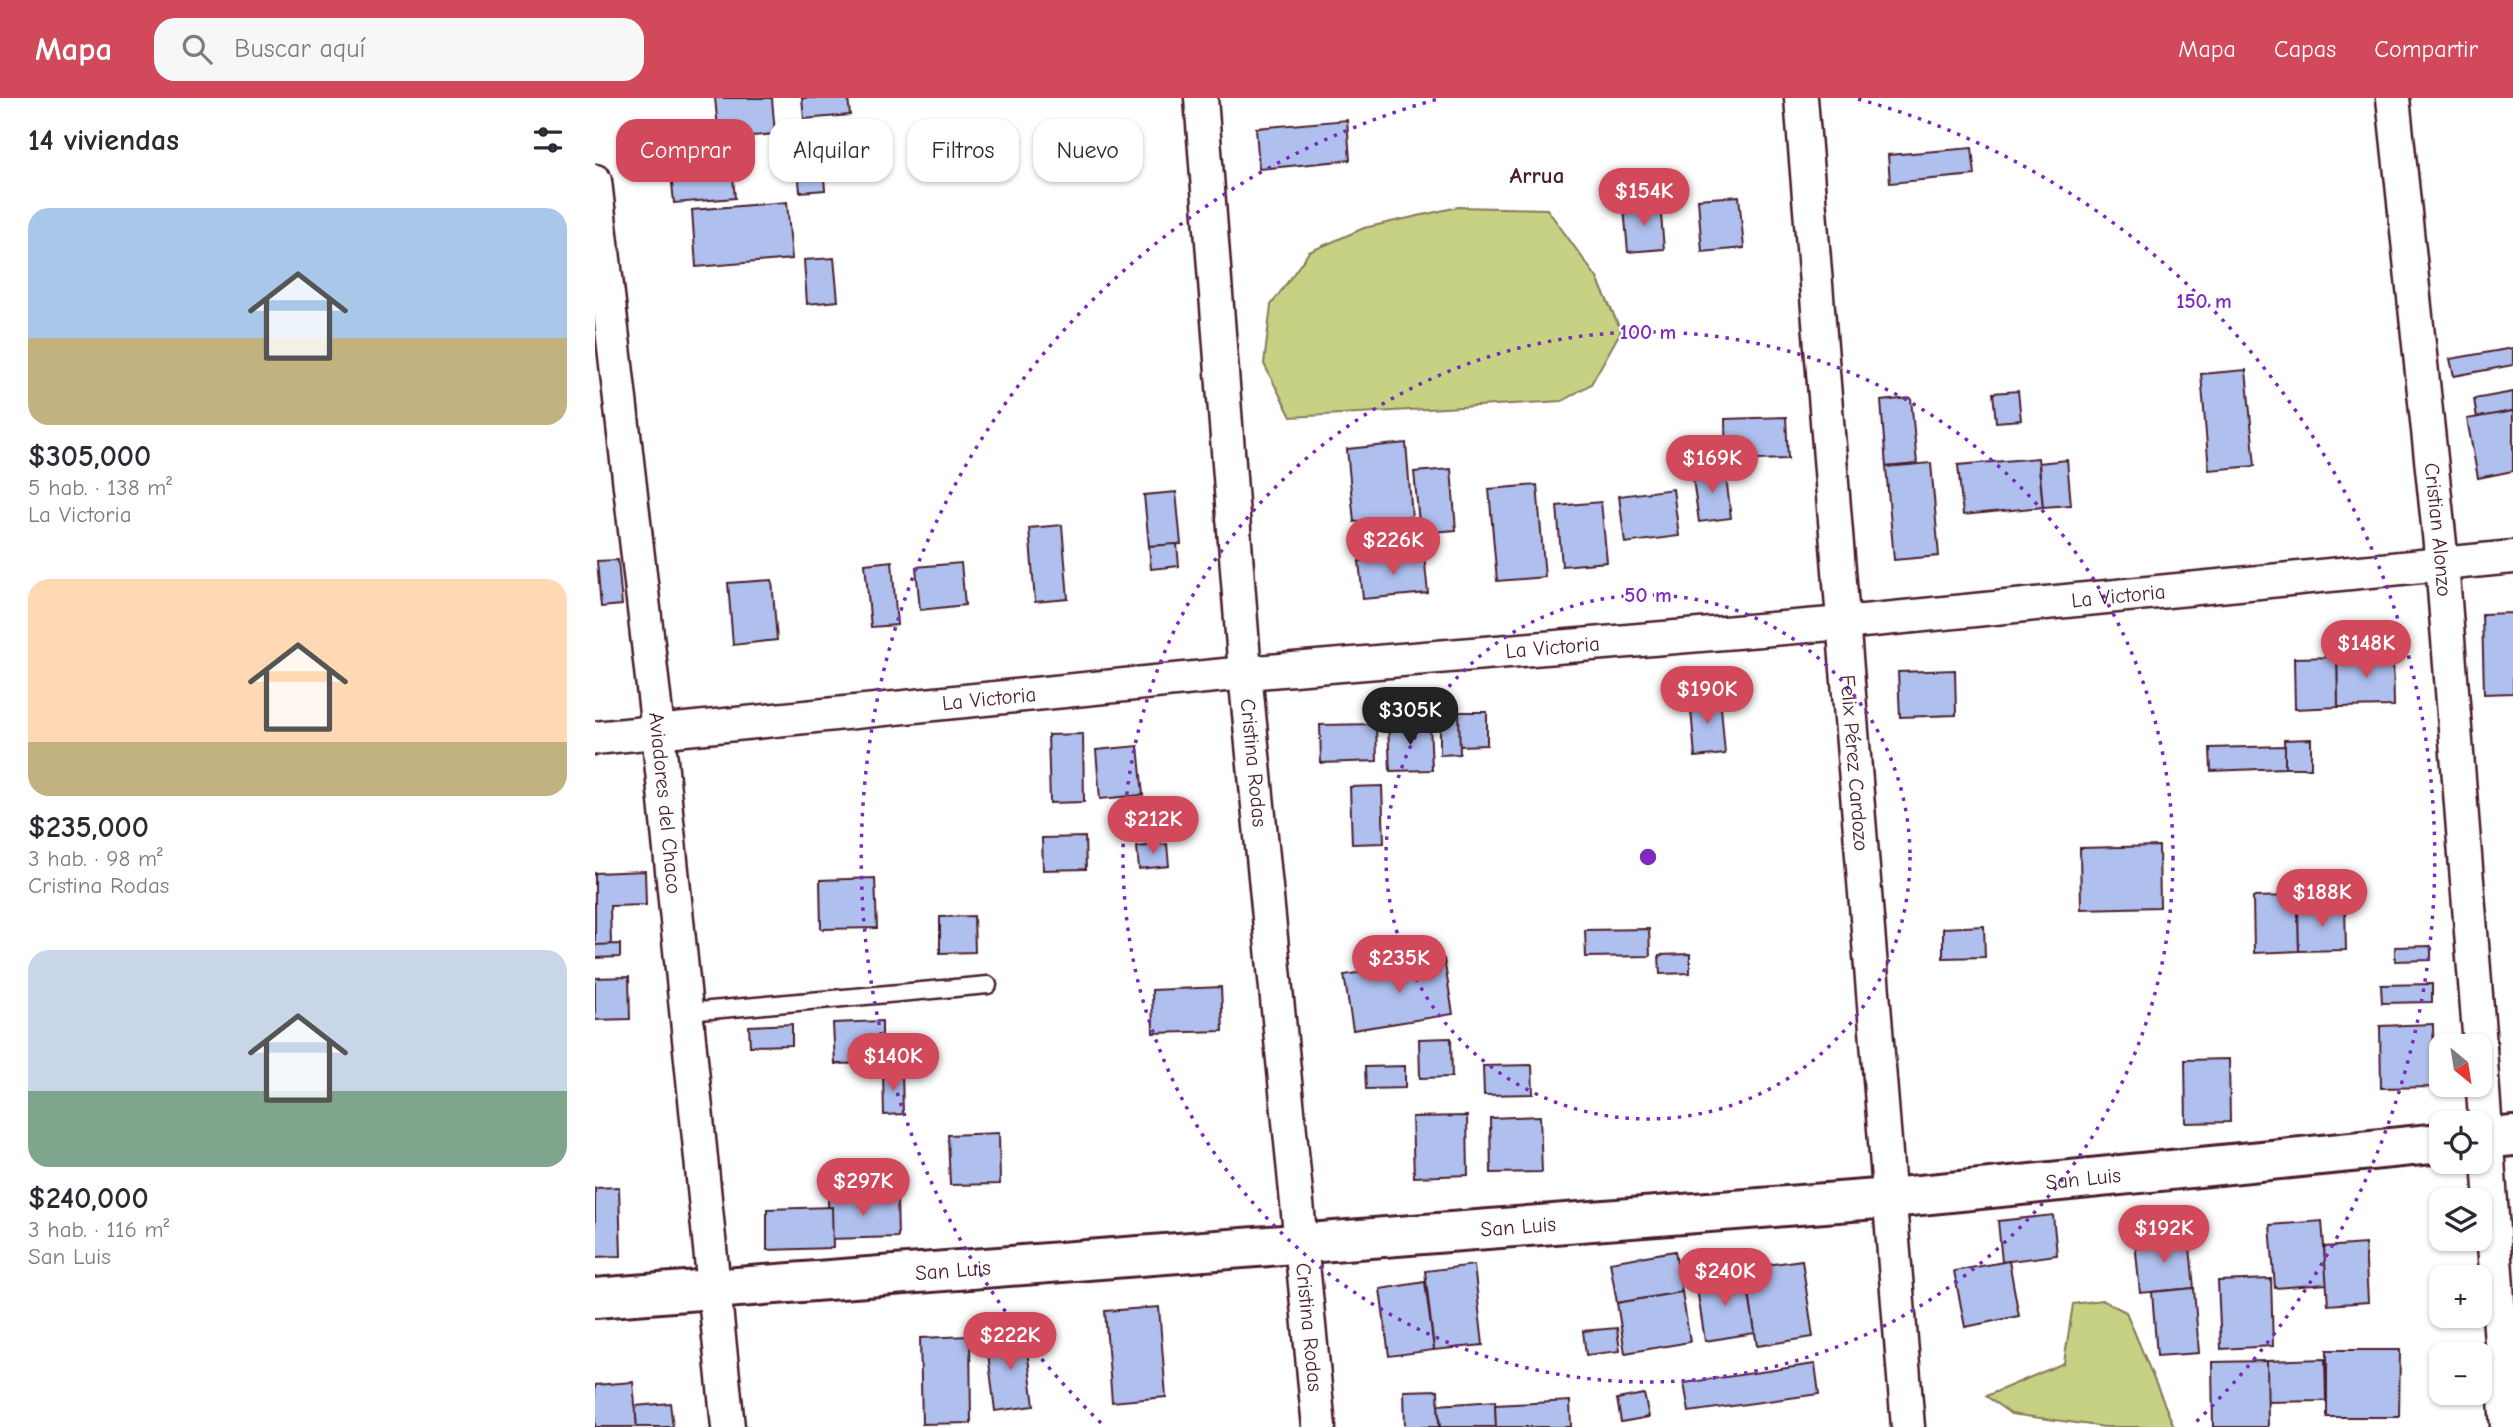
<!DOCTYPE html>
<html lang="es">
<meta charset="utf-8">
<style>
:root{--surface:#fff;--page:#f7f7f7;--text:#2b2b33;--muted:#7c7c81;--accent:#d1495b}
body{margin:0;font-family:"Comic Neue",sans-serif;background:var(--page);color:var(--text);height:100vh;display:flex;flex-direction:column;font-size:26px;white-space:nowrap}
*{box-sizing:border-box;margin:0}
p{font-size:23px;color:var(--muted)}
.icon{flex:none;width:38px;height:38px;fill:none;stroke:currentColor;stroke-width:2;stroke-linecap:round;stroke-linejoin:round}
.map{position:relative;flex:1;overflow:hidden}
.details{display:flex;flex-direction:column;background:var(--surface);width:595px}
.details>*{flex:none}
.top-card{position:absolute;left:21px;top:21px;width:665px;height:63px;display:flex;gap:14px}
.needle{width:46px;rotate:150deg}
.controls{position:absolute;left:1834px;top:936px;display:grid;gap:14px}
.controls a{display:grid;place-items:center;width:63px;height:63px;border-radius:14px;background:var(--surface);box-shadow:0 2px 5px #0004;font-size:35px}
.price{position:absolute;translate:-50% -60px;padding:0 16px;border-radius:24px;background:var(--accent);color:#fff;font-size:23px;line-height:46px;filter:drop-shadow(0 2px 4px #0008)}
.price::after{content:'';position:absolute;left:50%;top:42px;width:21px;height:16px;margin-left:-10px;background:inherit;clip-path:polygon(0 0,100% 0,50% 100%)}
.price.current{background:#222;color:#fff}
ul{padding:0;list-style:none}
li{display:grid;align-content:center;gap:14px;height:371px;padding:0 28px}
li span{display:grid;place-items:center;height:217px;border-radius:21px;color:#555}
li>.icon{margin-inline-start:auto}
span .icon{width:126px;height:126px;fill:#fffc;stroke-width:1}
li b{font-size:30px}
h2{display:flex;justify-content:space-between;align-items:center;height:84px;padding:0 28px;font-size:30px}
.tag{padding:0 24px;border-radius:21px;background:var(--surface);box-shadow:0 2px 5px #0004;font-size:24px;line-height:63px}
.tag.current{background:var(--accent);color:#fff}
header{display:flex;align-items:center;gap:42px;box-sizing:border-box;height:98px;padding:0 35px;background:var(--accent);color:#fff}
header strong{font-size:33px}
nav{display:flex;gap:38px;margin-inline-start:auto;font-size:24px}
.search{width:490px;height:63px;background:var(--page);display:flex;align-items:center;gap:18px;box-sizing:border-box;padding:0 24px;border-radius:21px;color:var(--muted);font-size:26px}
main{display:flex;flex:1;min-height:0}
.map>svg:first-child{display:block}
.green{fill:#c6d184;stroke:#887858;stroke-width:2}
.building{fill:#afc0ef;stroke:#4a1f2b;stroke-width:2}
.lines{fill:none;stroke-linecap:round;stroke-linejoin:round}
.lane-casing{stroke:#4a1f2b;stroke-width:21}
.street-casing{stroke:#4a1f2b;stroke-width:37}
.secondary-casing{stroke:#4a1f2b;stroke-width:44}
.lane{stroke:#fff;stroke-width:16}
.street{stroke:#fff;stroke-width:32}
.secondary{stroke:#fff;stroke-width:38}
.ring{fill:none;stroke:#7b2cbf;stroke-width:3.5;stroke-dasharray:3.5 7}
.labels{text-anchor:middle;stroke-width:5;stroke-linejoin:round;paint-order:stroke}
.street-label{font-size:21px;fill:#4a1f2b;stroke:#fff}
.neighbourhood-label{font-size:23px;font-weight:bold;fill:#4a1f2b;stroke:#fff}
.centre{fill:#7b2cbf;stroke:#fff;stroke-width:3.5}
.ring-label{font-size:21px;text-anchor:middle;font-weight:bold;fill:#7b2cbf;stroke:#fff;stroke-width:5;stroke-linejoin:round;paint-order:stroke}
</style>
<header>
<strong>Mapa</strong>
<div class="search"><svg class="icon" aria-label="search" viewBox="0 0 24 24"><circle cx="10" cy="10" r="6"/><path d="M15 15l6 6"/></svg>Buscar aquí</div>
<nav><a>Mapa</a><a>Capas</a><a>Compartir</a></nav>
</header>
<main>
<section class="details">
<h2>14 viviendas<svg class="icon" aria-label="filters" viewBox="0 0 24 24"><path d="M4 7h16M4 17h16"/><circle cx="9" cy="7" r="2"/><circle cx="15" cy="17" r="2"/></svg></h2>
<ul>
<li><span style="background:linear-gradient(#a9c7e8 60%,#c2b280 0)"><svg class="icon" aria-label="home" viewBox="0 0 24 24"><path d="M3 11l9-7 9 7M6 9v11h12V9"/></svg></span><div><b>$305,000</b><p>5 hab. · 138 m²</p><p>La Victoria</p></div></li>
<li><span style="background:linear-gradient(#ffd9b3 75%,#c2b280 0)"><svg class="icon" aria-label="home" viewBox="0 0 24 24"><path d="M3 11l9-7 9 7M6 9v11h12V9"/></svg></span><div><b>$235,000</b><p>3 hab. · 98 m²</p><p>Cristina Rodas</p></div></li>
<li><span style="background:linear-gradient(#c9d6e8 65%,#7fa58c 0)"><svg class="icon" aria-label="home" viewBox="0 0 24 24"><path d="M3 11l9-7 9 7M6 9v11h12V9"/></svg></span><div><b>$240,000</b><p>3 hab. · 116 m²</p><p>San Luis</p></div></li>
</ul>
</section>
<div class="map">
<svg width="1918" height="1329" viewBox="0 0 1918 1329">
<rect width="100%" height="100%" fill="#fff"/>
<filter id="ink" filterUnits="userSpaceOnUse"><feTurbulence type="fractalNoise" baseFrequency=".0143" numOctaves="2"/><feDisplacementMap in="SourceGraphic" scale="14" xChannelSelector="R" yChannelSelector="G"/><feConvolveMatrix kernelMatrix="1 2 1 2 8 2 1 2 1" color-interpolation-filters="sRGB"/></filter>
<g filter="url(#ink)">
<g class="green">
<path d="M863 109 952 111 1002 180 1026 233 996 286 967 303 696 319 669 266 676 207 714 154 769 130Z"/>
<path d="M1507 1202 1531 1214 1579 1329H1510L1416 1316 1391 1298 1469 1265 1478 1206Z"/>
</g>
<g class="building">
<path d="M120 0H177L180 36 124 41Z"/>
<path d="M207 0H253L255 17 209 21Z"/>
<path d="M752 22 755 62 664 71 661 30Z"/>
<path d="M1377 50 1380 77 1295 85 1293 57Z"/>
<path d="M136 60 140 100 79 105 75 65Z"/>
<path d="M228 68 230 92 205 94 203 71Z"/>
<path d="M1144 98 1149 150 1107 154 1103 101Z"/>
<path d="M192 104 197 161 101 169 97 112Z"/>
<path d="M1065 106 1069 151 1033 154 1029 110Z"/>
<path d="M239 160 243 203 212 206 209 162Z"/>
<path d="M1918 250V267L1859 278 1855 261Z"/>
<path d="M1651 272 1660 368 1614 372 1606 276Z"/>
<path d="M1423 293 1426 322 1401 324 1398 295Z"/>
<path d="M1918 294V313L1882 320 1879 301Z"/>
<path d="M1316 300 1322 366 1291 369 1286 303Z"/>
<path d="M1918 313V373L1883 380 1872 321Z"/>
<path d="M1191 319 1193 361 1131 363 1130 321Z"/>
<path d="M811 345 817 419 759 424 752 351Z"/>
<path d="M1443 360 1448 409 1368 417 1363 367Z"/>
<path d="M1472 362 1476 407 1448 409 1444 365Z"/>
<path d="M1336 365 1344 458 1299 462 1291 369Z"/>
<path d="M1130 370 1136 420 1104 424 1097 374Z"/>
<path d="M856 371 861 432 825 435 819 374Z"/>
<path d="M942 387 950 479 902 483 894 391Z"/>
<path d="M1078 391 1084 438 1030 445 1024 398Z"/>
<path d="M581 394 586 446 554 448 549 397Z"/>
<path d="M1006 404 1012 464 967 468 962 408Z"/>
<path d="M467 427 473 501 440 504 434 430Z"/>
<path d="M582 446 584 468 556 471 554 448Z"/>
<path d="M829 457 833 495 768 501 764 463Z"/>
<path d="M23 462 27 507 6 509 2 463Z"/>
<path d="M297 463 302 527 276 529 270 466Z"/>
<path d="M366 465 370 507 325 512 321 469Z"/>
<path d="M177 482 182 542 138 547 133 485Z"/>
<path d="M1918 515V595L1889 596 1887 516Z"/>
<path d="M1798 554 1799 608 1743 609 1742 556Z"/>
<path d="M1742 559 1743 609 1700 611 1699 560Z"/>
<path d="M1360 572 1361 617 1305 619 1303 574Z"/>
<path d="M1125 597 1130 656 1100 659 1095 599Z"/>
<path d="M864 614H892V647L864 648Z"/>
<path d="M864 614 865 656 845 657V615Z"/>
<path d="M835 624 837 672 795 673 793 626Z"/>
<path d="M781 626 782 663 726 665 725 627Z"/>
<path d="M488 636 489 704 455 705 453 637Z"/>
<path d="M1716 641V670H1690L1689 642Z"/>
<path d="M543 648 548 697 505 701 501 652Z"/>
<path d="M1690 648V670L1616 673 1615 650Z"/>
<path d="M787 688 789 745 757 746 755 689Z"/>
<path d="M490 739 491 771 448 772 447 740Z"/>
<path d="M572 746 574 768 544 771 542 749Z"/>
<path d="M1564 748 1565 809 1486 811 1485 750Z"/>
<path d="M50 773 51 807 15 808 16 847H0V775Z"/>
<path d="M280 780 282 830 226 831 225 782Z"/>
<path d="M1703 798 1704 853 1659 855 1658 799Z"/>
<path d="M1750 808 1751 852 1704 853 1703 810Z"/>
<path d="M379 818 380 854 345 855V819Z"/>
<path d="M1389 828 1390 859 1348 860V830Z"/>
<path d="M1054 831 1055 858 991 859 990 832Z"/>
<path d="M25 846V859L0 860V847Z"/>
<path d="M1836 848V862L1800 863V849Z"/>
<path d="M1095 856V875L1065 876 1064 857Z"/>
<path d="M849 861 858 916 758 932 749 877Z"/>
<path d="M34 879 35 921 0 922V880Z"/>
<path d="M1837 886V904L1787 905 1786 887Z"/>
<path d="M626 889 628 933 558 935 557 892Z"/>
<path d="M287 923V965L240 966 238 925Z"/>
<path d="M197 926V947L155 948 154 928Z"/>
<path d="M1838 926 1839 989 1786 990 1785 928Z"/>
<path d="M856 940 857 979 825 980 824 941Z"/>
<path d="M1634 961 1635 1024 1591 1025 1590 962Z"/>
<path d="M937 967 938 996 889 997 888 968Z"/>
<path d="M810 968V990L771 991 770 969Z"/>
<path d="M307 973 308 1016 289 1017 288 974Z"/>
<path d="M872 1018 873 1077 819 1079 817 1019Z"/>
<path d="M945 1018 947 1074 896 1075 895 1020Z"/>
<path d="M404 1035 405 1086 355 1087 353 1037Z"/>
<path d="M24 1089 26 1158 0 1159V1090Z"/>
<path d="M302 1098 303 1139 234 1141 233 1100Z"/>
<path d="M237 1109 238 1150 172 1152V1111Z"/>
<path d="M1458 1117 1462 1157 1407 1164 1403 1123Z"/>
<path d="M1727 1123 1732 1186 1680 1190 1675 1127Z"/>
<path d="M1594 1139 1599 1190 1545 1195 1540 1144Z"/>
<path d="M1770 1146 1773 1204 1733 1207 1729 1149Z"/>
<path d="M1080 1153 1087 1194 1022 1205 1015 1164Z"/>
<path d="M1207 1162 1218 1239 1162 1248 1150 1170Z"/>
<path d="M1414 1163 1424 1218 1370 1229 1359 1173Z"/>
<path d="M879 1167 888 1247 839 1252 830 1173Z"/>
<path d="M1151 1177 1160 1235 1110 1243 1101 1184Z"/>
<path d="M1676 1181 1678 1248 1626 1251 1623 1183Z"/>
<path d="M830 1184 839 1252 794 1258 785 1191Z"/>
<path d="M1599 1190 1604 1255 1562 1258 1557 1194Z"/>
<path d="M1087 1194 1095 1244 1030 1255 1022 1205Z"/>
<path d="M564 1209 571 1299 517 1304 510 1213Z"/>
<path d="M1022 1230 1025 1253 991 1257 988 1233Z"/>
<path d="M430 1235 439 1308 400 1313 391 1239Z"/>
<path d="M375 1238 376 1325 327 1326 325 1240Z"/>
<path d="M1732 1252H1805L1804 1319H1732Z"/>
<path d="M1730 1261 1731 1303 1672 1304V1263Z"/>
<path d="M1672 1263 1673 1329H1618L1617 1264Z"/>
<path d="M1220 1266 1224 1296 1094 1314 1089 1285Z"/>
<path d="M38 1284 42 1329H0V1287Z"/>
<path d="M843 1292 844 1329H810L809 1293Z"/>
<path d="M1049 1296 1054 1319 1026 1324 1022 1301Z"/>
<path d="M900 1303 901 1329H845L843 1307Z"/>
<path d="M975 1303 976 1329H901L900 1307Z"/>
<path d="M75 1305 78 1329H42L40 1308Z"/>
</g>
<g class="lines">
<g class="lane-casing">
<path id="lane" d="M93 914 393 887"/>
</g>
<g class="street-casing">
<g id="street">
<path id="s1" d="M606 0 650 575 724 1329"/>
<path id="s2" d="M1206 0 1313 1329"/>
<path id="s3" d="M1798 0 1847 465 1885 948"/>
<path id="s4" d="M0 83 63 633 133 1329"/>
<path id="s5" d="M0 640 650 575 1248 525 1918 459"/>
<path d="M1885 950 1912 1329"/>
</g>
</g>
<g class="secondary-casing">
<g id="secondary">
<path d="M1885 1041 1918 1038"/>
<path id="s6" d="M0 1200 1295 1100 1846 1045"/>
</g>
</g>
<use href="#lane" class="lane"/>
<use href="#street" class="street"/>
<use href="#secondary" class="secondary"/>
</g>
</g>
<g class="ring">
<circle cx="1053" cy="759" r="262"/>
<circle cx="1053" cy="759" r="525"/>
<path d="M506 1325A787 787 0 0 1 843 1M1263 1A787 787 0 0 1 1600 1325"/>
</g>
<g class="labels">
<g class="street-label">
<text dy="7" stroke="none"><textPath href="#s3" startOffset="434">Cristian Alonzo</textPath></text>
<text dy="7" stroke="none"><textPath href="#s5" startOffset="1530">La Victoria</textPath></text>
<text dy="7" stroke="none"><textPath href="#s5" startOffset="962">La Victoria</textPath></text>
<text dy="7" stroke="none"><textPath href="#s5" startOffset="396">La Victoria</textPath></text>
<text dy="7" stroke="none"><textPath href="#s1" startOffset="667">Cristina Rodas</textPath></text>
<text dy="7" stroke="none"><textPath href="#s2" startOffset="667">Felix Pérez Cardozo</textPath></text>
<text dy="7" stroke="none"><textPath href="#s4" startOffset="626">Aviadores del Chaco</textPath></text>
<text dy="7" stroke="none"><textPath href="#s6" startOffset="1493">San Luis</textPath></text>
<text dy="7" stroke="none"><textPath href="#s6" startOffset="926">San Luis</textPath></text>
<text dy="7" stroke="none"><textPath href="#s6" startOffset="359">San Luis</textPath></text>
<text dy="7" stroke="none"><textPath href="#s1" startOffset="1234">Cristina Rodas</textPath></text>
</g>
<g class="neighbourhood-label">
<text x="942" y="85">Arrua</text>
</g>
</g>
<circle cx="1053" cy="759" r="10" class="centre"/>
<g class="ring-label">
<text x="1609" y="210">150 m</text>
<text x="1053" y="241">100 m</text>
<text x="1053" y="504">50 m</text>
</g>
</svg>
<div class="controls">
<a><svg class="needle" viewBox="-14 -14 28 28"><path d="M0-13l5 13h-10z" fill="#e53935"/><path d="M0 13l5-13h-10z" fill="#7c7c81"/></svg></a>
<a><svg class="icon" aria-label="locate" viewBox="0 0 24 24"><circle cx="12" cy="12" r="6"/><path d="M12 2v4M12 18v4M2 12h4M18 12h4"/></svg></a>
<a><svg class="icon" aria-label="layers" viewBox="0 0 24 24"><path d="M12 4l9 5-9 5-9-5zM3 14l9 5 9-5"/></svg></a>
<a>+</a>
<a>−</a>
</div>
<b class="price" style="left:1049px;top:130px">$154K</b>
<b class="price" style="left:1117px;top:397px">$169K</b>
<b class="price" style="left:798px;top:479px">$226K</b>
<b class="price" style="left:1771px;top:582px">$148K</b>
<b class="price" style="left:1112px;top:628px">$190K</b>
<b class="price current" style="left:815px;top:649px">$305K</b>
<b class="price" style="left:558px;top:758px">$212K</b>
<b class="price" style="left:1727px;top:831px">$188K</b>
<b class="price" style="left:804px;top:897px">$235K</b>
<b class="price" style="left:298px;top:995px">$140K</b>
<b class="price" style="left:268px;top:1120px">$297K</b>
<b class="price" style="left:1569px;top:1167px">$192K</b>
<b class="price" style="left:1130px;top:1210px">$240K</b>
<b class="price" style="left:415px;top:1274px">$222K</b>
<div class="top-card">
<a class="tag current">Comprar</a>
<a class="tag">Alquilar</a>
<a class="tag">Filtros</a>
<a class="tag">Nuevo</a>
</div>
</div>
</main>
